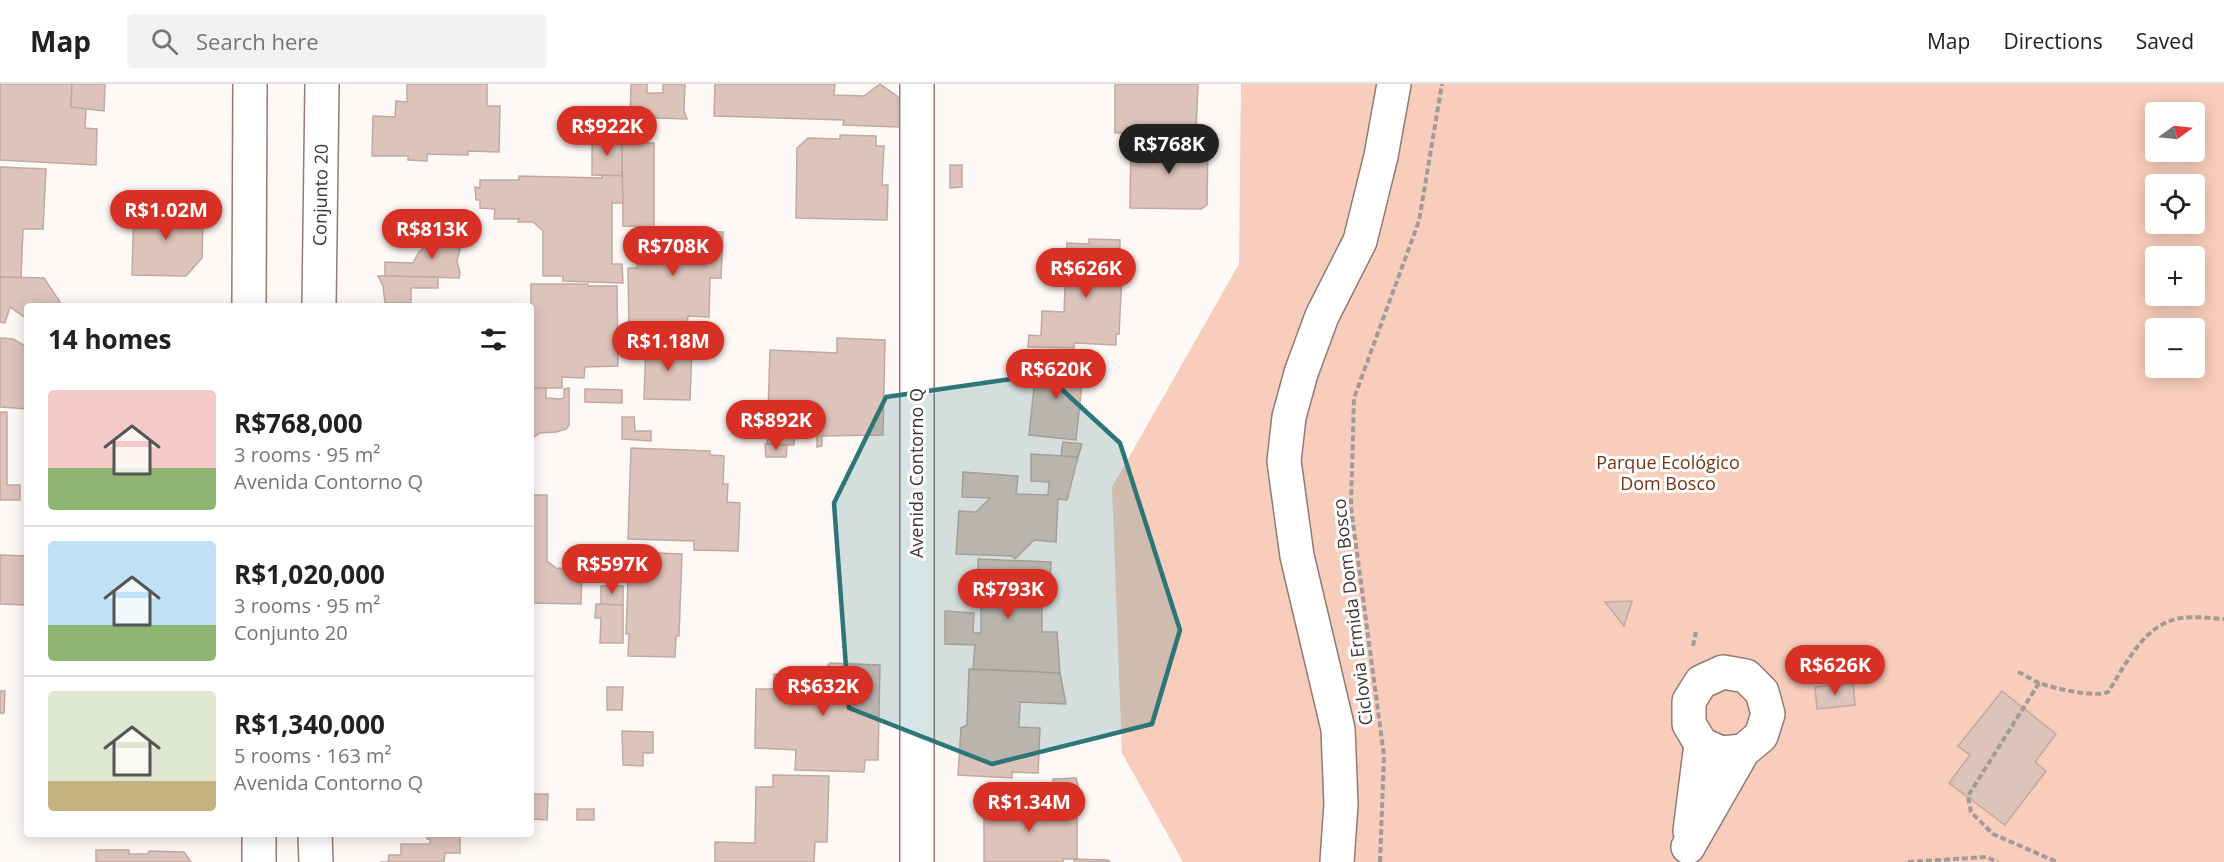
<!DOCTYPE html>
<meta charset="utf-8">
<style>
:root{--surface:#fff;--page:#f2f2f2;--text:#202124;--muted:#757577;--line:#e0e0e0;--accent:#d93025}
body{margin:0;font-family:"Open Sans",sans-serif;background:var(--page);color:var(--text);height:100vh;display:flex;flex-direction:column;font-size:22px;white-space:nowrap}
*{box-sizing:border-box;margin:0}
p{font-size:20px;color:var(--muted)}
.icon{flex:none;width:33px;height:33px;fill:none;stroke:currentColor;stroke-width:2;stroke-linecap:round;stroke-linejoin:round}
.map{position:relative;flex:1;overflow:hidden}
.panel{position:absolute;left:24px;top:219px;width:510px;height:534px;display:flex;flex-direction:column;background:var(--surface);border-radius:6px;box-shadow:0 3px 15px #0003}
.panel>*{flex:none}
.needle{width:39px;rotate:75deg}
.tools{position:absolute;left:2145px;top:18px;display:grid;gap:12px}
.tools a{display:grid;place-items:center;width:60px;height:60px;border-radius:6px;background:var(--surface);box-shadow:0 3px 15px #0003;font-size:30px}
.price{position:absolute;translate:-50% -51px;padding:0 14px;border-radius:21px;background:var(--accent);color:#fff;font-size:20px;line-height:39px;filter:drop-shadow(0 2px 3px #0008)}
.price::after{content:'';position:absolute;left:50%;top:36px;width:18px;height:14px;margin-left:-9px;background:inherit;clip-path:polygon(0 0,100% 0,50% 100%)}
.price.active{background:#222;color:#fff}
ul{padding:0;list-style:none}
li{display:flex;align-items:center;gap:18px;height:150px;padding:0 24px}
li+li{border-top:2px solid var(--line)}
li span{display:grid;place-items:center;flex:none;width:168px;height:120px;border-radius:6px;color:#555}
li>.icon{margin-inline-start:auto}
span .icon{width:72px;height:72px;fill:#fffc;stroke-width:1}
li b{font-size:26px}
h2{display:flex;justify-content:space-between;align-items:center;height:72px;padding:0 24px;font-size:26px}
header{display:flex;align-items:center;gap:36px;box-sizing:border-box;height:84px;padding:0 30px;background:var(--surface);border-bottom:2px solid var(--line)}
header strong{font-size:28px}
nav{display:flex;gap:33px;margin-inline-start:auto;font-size:21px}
.search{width:420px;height:54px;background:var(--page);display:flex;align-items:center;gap:15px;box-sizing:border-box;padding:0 21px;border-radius:6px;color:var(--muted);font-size:22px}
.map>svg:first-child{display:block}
.green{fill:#f8cdbc;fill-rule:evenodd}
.building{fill:#ddc4bb;stroke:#c1a9a0;stroke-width:1.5}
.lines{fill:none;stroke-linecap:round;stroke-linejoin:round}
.minor-casing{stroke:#927b73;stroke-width:36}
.path{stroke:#a29a97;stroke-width:4;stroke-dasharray:6 3;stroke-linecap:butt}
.minor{stroke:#fff;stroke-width:33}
.marked{fill:#2c7677;fill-opacity:0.2;stroke:#2c7677;stroke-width:4.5;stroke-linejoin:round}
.labels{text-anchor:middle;stroke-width:6;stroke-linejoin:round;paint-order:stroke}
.street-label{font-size:18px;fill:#3f3531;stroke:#fff}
.park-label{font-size:18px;fill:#783113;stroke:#fff}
</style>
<header>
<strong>Map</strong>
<div class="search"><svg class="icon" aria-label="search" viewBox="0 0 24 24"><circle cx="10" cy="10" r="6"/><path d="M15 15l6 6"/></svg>Search here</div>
<nav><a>Map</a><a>Directions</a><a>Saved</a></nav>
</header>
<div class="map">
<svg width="2224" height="778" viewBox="0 0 2224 778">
<rect width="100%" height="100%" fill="#fef9f7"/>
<path class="green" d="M1241 0H2224V778H1183L1122 669 1112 403 1239 180ZM2156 28H2194V68H2156ZM2156 100H2194V140H2156ZM2156 172H2194V212H2156ZM2156 244H2194V284H2156Z"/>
<g class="building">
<path d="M0 0H72L71 23 86 24 85 44 97 45 96 81 0 76Z"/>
<path d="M72 0H105L104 27 71 23Z"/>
<path d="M407 0H487V22H500L499 68 468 67V71L427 70V77L408 76V72H372L373 32 395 33 396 17 407 18Z"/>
<path d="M631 0H647V9H663V0H685L684 27 687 35 630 33Z"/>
<path d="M715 0H835L834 11 864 12 880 0 898 13V43L843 41 844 36 714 32Z"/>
<path d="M1115 0H1198L1196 48 1115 49Z"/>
<path d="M840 51 876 52V62H884L882 101H888L887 136 796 134 797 64 808 54 840 55Z"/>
<path d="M592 54H622V92L592 91Z"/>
<path d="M1145 57 1208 60 1207 121 1201 125 1130 124 1131 58Z"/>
<path d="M622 59H654V143L623 142Z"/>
<path d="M950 81H962V103L950 104Z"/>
<path d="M0 83 46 85 43 145H23L21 194 0 193Z"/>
<path d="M602 91 622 92 623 119H612V180H622L623 199 563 197V192H543V147L533 138H518L519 135H494L495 125 480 124V116H476L475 103 480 104V96H519V92L602 94Z"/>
<path d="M134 120 186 122 203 140 202 174 186 192 132 191Z"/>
<path d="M460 144 458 152 460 165 457 177 460 189 459 194 385 192V178L413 179 419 168 432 156 445 148Z"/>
<path d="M688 147 723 148 721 194H710L709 233 688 232 687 243 629 242 628 184H637V149H688Z"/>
<path d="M1089 155 1120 156 1119 191H1122L1119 250H1116V261L1074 259V264L1028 263 1029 251 1041 252 1042 227 1064 228 1067 159 1089 160Z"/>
<path d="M378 192 438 193V204H411V219H385L383 202Z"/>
<path d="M0 193 44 194 62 221 27 222V235L10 223 5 239 0 238Z"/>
<path d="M531 200H588V202H617L618 282 585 283 584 294 562 293V304H531Z"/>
<path d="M0 254 13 255 27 263V325L0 323Z"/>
<path d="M837 254 885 256 883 351 822 352V362L817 363V349L795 348 794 361 767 360 770 266 837 269Z"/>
<path d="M646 259 692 261 690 316 644 315Z"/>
<path d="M1037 276 1084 281 1076 356 1029 351Z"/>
<path d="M531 304H546V314L560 315 564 314V305L569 304V341L566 345 556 348 540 349 531 355Z"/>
<path d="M585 305 622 306V319L585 318Z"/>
<path d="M0 328H7V401H20V416H0Z"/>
<path d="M622 333H634L635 347H651V357L622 355Z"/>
<path d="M1063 358 1082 360 1078 373 1061 372Z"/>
<path d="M765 360 787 361 786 373H766Z"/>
<path d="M631 364 710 367V371L724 372 723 400H728L727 418 740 419 738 467 694 466V457L628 455Z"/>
<path d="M1031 370 1078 373 1067 416 1058 415 1056 458 1034 456 1015 475 1012 472 956 470 959 427 976 428 990 414 962 413 963 388 1018 392 1016 410 1048 411 1049 398 1031 397Z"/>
<path d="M531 411H547V477L556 484 582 485 581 520 531 519Z"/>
<path d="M629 468 682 470 679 552H676L675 573 628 572 629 550H626Z"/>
<path d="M0 471 27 472V521L0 520Z"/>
<path d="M978 475 1051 478 1050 500 1042 499V548H1057L1060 589 973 585 975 561 945 560V527L974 529 973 549H981V495H978Z"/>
<path d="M601 502H623V521L601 520Z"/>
<path d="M1632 517 1624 542 1605 518Z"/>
<path d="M596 520 623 521V559H600L601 534H595Z"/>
<path d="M830 579 880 581 878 676H865L864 688 795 686 796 666 755 664 756 605H774V590L822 592 823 587Z"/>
<path d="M969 585 1060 589 1066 620 1020 618 1019 643 1040 644 1038 689 1012 688V694L958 691 961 644 967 641Z"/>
<path d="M1853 599 1855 621 1817 625 1815 603Z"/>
<path d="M607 603H623L622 626H607Z"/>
<path d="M0 607H5L4 629H0Z"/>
<path d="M2002 607 2056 650 2035 678 2046 687 2005 741 1949 699 1970 671 1958 662Z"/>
<path d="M622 647 653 648V669H643V682L623 681Z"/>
<path d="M773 691 829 692 827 758H815L814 778H715V758L755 759 756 703H773Z"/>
<path d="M1076 694 1084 724H1052L1053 695Z"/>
<path d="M531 710H548L547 736 531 735Z"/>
<path d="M996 712H1026V725L1077 724V775H1063V778H984V725L995 726Z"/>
<rect x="577" y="725" width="17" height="11"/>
<path d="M427 750H460V769H445L444 778H380H388L389 771H401V760H430V755H427Z"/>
<path d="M96 766H129V770H148L149 767 184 768 191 778H96Z"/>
<path d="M1074 775 1108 776 1110 778H1074Z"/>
</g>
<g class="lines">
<g class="minor-casing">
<g id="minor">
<path d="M249 222 250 0"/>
<path d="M319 222 322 0"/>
<path d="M1690 747 1701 660"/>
<path d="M315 750 316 778"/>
<path d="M1688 763 1743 667 1761 652 1768 630 1762 608 1746 592 1723 588 1701 598 1689 617V640L1701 660 1721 669 1743 667"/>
<path d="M259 778V750"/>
<path d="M917 778V0"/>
<path d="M1337 778 1341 720 1338 645 1297 472 1284 377 1289 333 1301 289 1322 232 1360 157 1381 72 1394 0"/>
</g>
</g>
<g class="path">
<path d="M1693 562 1696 548"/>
<path d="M2018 588C2025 591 2032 596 2039 599 2053 604 2095 614 2108 608 2127 579 2144 539 2182 534 2195 532 2210 534 2224 535"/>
<path d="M2039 599 1968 712 1971 728 1993 750 2057 778"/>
<path d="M1380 778 1384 672 1351 423 1354 314 1419 137 1442 0"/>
<path d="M1908 778 1986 773 1998 778"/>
</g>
<use href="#minor" class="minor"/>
</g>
<path class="marked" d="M1045 290 1120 359 1180 546 1152 640 992 680 849 624 834 419 886 313Z"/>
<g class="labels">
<g class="street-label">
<text transform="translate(321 111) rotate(-89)" y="6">Conjunto 20</text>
<text transform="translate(917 389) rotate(-90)" y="6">Avenida Contorno Q</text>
<text transform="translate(1353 528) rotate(-97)" y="6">Ciclovia Ermida Dom Bosco</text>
</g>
<g class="park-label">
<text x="1668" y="385">Parque Ecológico<tspan x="1668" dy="21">Dom Bosco</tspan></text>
</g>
</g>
</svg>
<div class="tools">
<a><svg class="needle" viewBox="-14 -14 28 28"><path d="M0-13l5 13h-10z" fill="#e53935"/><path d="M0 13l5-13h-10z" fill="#757577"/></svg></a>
<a><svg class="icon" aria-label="locate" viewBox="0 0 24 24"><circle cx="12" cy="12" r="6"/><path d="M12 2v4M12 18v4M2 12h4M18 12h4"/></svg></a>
<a>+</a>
<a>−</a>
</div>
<b class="price" style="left:607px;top:73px">R$922K</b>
<b class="price active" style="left:1169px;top:91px">R$768K</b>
<b class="price" style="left:166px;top:157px">R$1.02M</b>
<b class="price" style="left:432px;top:176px">R$813K</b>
<b class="price" style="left:673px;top:193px">R$708K</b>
<b class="price" style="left:1086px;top:215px">R$626K</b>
<b class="price" style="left:668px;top:288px">R$1.18M</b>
<b class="price" style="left:1056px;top:316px">R$620K</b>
<b class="price" style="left:776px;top:367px">R$892K</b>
<b class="price" style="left:612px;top:511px">R$597K</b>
<b class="price" style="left:1008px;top:536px">R$793K</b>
<b class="price" style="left:1835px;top:612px">R$626K</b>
<b class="price" style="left:823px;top:633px">R$632K</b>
<b class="price" style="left:1029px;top:749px">R$1.34M</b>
<section class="panel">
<h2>14 homes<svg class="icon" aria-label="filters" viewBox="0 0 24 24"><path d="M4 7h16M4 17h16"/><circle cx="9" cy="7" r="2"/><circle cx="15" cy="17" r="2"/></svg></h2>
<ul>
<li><span style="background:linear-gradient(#f6c9c9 65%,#8fb573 0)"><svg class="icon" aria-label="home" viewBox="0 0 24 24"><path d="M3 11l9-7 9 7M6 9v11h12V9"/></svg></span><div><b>R$768,000</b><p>3 rooms · 95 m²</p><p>Avenida Contorno Q</p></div></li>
<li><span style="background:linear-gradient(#bfe0f5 70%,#8fb573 0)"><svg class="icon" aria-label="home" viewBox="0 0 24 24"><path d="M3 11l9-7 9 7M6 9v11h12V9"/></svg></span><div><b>R$1,020,000</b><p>3 rooms · 95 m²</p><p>Conjunto 20</p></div></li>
<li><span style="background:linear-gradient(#dfe7d0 75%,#c2b280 0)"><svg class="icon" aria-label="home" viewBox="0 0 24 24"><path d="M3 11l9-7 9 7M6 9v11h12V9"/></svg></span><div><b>R$1,340,000</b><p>5 rooms · 163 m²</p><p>Avenida Contorno Q</p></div></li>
</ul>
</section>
</div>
